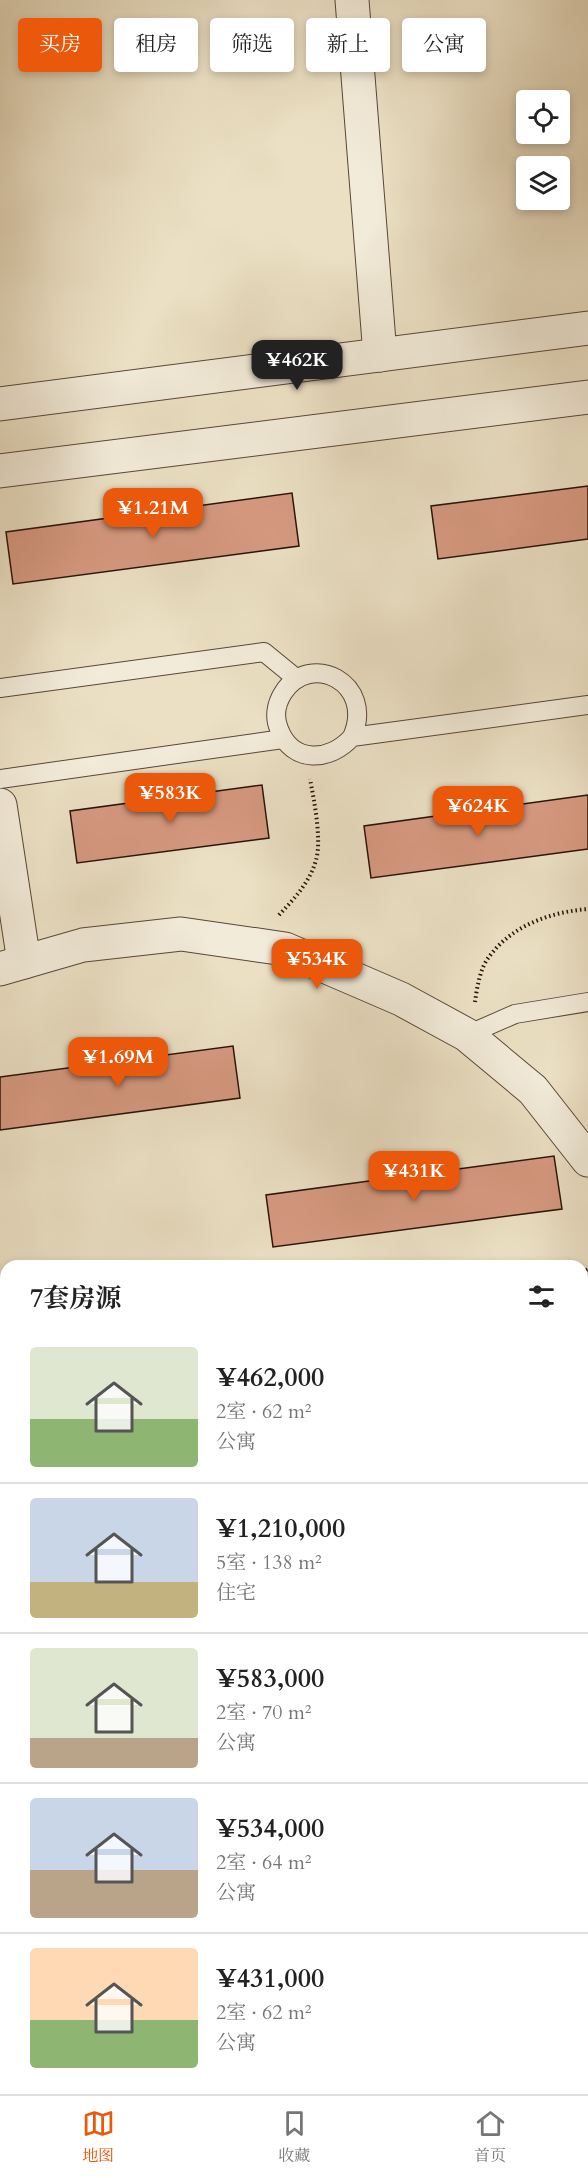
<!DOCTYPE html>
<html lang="zh">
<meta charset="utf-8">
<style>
:root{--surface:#fff;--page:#f2f2f2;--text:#222;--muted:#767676;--line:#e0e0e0;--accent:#ea580c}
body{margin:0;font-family:Cardo,"Noto Serif SC",serif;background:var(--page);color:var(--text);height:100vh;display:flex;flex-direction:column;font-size:22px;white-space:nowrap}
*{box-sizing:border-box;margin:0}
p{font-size:20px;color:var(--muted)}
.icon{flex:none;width:33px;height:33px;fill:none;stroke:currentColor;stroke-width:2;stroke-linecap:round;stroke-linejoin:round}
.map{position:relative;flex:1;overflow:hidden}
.drawer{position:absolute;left:0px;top:1260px;width:588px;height:834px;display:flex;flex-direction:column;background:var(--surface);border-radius:18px 18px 0 0;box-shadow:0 3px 9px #0003}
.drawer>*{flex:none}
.top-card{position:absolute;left:18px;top:18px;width:552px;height:54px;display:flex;gap:12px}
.fabs{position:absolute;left:516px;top:90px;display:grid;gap:12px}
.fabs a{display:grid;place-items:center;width:54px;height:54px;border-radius:6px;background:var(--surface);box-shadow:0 3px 9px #0003;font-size:30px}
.price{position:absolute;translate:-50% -51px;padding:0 14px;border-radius:12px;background:var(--accent);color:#fff;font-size:20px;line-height:39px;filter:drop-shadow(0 2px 3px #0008)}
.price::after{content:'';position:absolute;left:50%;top:36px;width:18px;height:14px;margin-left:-9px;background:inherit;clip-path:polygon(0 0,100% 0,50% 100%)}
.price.current{background:#222;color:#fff}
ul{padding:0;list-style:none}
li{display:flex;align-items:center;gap:18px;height:150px;padding:0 30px}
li+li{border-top:2px solid var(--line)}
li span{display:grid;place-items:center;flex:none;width:168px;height:120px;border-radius:6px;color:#555}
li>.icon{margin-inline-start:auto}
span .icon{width:72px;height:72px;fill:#fffc;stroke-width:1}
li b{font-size:26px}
h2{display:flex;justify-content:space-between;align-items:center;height:72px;padding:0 30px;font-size:26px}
.pill{padding:0 21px;border-radius:6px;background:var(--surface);box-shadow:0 3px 9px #0003;font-size:21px;line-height:54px}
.pill.current{background:var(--accent);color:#fff}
.dock{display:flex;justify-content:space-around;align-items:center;height:84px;border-top:2px solid var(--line);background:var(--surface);font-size:16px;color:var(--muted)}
.dock a{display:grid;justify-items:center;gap:3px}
.dock .current{color:var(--accent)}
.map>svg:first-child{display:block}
.building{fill:#d69980;stroke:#281208;stroke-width:1.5}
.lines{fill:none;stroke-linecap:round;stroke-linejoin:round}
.lane-casing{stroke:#594637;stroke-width:20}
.street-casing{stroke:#594637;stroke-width:35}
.primary-casing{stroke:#281208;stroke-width:35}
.path{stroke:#281208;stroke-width:4;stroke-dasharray:1.5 3;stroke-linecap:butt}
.lane{stroke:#f2ebd9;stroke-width:18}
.street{stroke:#f2ebd9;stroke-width:33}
.primary{stroke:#ebe0c4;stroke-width:33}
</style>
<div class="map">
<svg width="588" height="2094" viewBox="0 0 588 2094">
<rect width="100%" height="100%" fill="#ebe0c4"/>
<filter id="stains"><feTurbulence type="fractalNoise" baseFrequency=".00333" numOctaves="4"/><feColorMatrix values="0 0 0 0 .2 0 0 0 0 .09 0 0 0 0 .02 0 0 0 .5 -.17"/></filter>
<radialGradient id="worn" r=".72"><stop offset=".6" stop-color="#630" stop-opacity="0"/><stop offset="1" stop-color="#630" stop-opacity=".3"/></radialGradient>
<g class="building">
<path d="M588 486V539L438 559 431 506Z"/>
<path d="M292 493 299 546 13 584 6 532Z"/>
<path d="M262 785 269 838 77 863 70 811Z"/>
<path d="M588 795V849L371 878 364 826Z"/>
<path d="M233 1046 240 1098 0 1130V1077Z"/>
<path d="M554 1156 562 1209 273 1247 266 1195Z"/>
<path d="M582 1457H588V1510L582 1511Z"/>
<path d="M588 1720V1778L582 1780V1723Z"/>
</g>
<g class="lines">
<g class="lane-casing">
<g id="lane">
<path d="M0 688 264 652 297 679"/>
<path d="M352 737C376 683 310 650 283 693 276 704 274 717 279 729 292 764 330 762 352 737L588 705"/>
<path d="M0 779 283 739"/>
<path d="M467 1035 515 1014 588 1002"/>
<path d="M0 1339 6 1337"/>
<path d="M582 1411 588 1410"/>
</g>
</g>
<g class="street-casing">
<g id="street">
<path d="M352 0 380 355"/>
<path d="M0 404 588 328"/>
<path d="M0 471 588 397"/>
<path d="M0 805 24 962"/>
<path d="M0 969 83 945 181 934 285 949 401 999 467 1035 533 1090 588 1160"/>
<path d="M582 1655 588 1653"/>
<path d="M0 1861 6 1856"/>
</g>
</g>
<g class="primary-casing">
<g id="primary">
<path d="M582 1972 588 1969"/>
<path d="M582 2016 588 2014"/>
<path d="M287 2094 301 2088"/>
<path d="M395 2094 409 2088"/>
</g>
</g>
<g class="path">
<path d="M279 915C294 899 310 882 316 860 322 840 314 800 310 779"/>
<path d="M475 1002C477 988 480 968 489 957 512 925 551 912 588 909"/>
<path d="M582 1272 588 1269"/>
<path d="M0 1467 6 1465"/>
<path d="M582 1582H588"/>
</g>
<use href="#lane" class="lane"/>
<use href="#street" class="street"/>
<use href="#primary" class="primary"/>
</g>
<rect width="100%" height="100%" filter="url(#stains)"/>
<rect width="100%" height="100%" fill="url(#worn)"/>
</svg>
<div class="fabs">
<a><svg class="icon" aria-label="locate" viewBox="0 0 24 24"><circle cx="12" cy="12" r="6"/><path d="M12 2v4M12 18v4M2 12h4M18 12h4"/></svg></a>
<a><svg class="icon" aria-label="layers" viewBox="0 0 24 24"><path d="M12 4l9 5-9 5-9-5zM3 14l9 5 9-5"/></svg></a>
</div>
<b class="price current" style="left:297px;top:391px">¥462K</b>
<b class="price" style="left:153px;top:539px">¥1.21M</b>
<b class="price" style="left:170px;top:824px">¥583K</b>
<b class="price" style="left:478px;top:837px">¥624K</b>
<b class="price" style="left:317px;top:990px">¥534K</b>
<b class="price" style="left:118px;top:1088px">¥1.69M</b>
<b class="price" style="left:414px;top:1202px">¥431K</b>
<div class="top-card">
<a class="pill current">买房</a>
<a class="pill">租房</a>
<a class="pill">筛选</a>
<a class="pill">新上</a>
<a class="pill">公寓</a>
</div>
<section class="drawer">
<h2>7套房源<svg class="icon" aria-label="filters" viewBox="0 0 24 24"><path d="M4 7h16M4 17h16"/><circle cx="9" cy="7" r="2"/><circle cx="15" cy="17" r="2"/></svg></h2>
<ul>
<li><span style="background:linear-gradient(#dfe7d0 60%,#8fb573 0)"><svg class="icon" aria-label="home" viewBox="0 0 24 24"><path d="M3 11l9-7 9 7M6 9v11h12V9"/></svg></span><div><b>¥462,000</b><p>2室 · 62 m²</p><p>公寓</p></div></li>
<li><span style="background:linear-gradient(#c9d6e8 70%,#c2b280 0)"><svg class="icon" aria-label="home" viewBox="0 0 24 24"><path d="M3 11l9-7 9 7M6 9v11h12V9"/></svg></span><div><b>¥1,210,000</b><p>5室 · 138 m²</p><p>住宅</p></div></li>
<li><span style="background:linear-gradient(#dfe7d0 75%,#b9a48a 0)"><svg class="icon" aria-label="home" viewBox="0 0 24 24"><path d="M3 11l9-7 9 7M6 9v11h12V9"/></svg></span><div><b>¥583,000</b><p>2室 · 70 m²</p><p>公寓</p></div></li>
<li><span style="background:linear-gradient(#c9d6e8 60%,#b9a48a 0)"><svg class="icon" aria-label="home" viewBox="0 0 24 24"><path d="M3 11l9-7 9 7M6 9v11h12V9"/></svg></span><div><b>¥534,000</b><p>2室 · 64 m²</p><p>公寓</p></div></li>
<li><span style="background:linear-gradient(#ffd9b3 60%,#8fb573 0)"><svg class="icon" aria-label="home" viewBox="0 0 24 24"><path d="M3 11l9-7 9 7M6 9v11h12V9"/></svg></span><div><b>¥431,000</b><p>2室 · 62 m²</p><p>公寓</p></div></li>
</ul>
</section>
</div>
<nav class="dock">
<a class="current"><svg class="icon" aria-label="map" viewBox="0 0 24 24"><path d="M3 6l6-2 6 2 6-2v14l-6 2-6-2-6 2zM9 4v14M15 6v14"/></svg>地图</a>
<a><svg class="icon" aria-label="saved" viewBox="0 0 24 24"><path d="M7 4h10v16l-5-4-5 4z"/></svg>收藏</a>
<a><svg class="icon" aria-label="home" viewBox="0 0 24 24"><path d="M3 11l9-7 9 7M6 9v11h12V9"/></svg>首页</a>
</nav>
